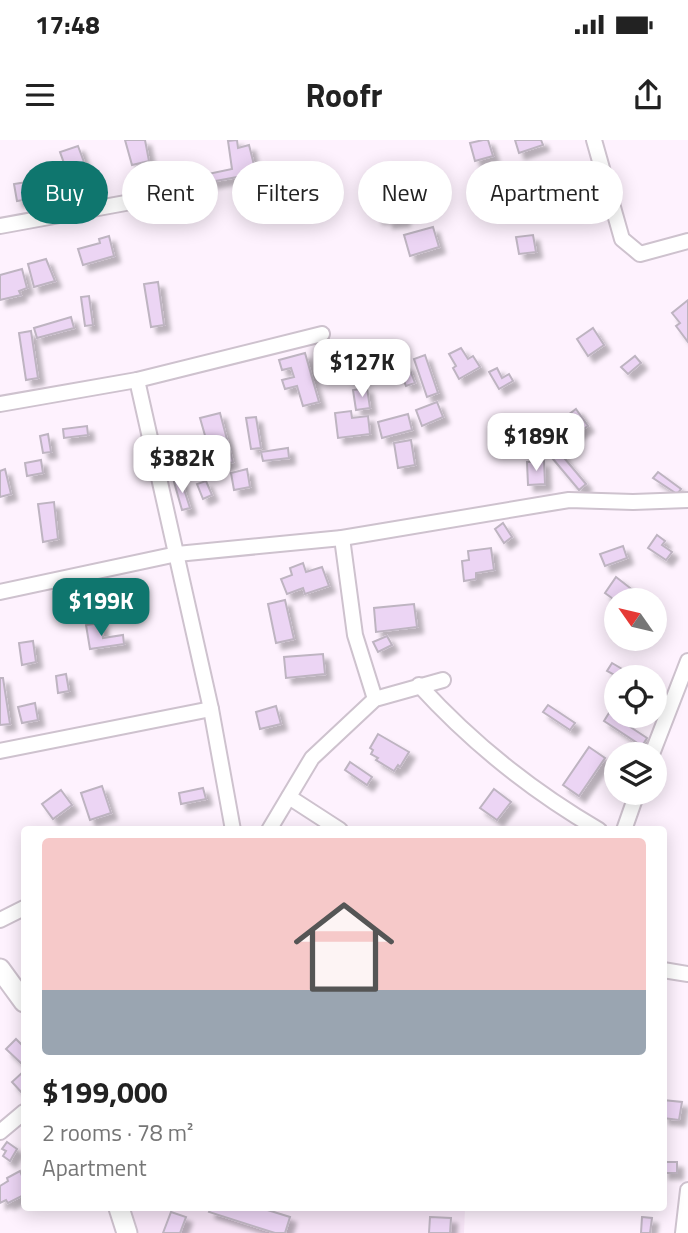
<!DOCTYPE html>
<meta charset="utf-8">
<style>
:root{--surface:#fff;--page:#f6f6f6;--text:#222;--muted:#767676;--accent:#0f766e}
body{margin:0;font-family:"Titillium Web",sans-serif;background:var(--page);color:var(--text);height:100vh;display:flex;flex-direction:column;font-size:26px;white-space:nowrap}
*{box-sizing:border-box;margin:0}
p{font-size:23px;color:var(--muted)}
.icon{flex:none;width:38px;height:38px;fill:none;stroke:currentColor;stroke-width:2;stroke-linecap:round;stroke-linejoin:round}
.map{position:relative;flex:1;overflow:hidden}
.sheet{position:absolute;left:21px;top:686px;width:646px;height:385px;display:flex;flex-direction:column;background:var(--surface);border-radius:7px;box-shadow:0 4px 18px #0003}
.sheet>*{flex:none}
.hud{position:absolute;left:21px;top:21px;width:648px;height:63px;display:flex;gap:14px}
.needle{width:46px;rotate:304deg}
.tools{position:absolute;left:604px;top:448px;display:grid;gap:14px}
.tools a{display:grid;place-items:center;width:63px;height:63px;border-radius:50%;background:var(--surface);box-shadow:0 4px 18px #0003;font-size:35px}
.price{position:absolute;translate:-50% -60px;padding:0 16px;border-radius:14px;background:#fff;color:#222;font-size:23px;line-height:46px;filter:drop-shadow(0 2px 4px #0008)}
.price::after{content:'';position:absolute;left:50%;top:42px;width:21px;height:16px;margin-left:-10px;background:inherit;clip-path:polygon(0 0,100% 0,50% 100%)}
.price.active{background:var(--accent);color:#fff}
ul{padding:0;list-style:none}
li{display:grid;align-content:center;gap:14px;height:371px;padding:0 21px}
li span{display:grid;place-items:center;height:217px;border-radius:7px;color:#555}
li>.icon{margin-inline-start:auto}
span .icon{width:126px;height:126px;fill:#fffc;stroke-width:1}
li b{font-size:30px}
.pill{padding:0 24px;border-radius:32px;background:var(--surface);box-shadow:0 4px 18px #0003;font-size:24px;line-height:63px}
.pill.active{background:var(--accent);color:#fff}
.status{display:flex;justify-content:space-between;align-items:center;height:49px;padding:0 35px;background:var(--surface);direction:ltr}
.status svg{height:19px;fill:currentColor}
header{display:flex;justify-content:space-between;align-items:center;height:91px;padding:0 21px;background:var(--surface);font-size:32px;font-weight:700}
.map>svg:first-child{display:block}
.built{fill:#f7e5f7}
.building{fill:#ecd5f4;stroke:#beb4c1;stroke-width:2;filter:url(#shadow)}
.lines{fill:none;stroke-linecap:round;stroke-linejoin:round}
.street-casing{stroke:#cec2ce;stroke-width:18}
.secondary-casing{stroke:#cec2ce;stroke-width:23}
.street{stroke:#fff;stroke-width:14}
.secondary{stroke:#fff;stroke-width:19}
</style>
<div class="status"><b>17:48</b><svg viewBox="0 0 49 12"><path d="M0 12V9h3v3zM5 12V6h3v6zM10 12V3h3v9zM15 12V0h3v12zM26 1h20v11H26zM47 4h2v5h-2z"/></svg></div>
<header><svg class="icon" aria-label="menu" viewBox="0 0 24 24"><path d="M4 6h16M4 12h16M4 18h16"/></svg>Roofr<svg class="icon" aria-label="share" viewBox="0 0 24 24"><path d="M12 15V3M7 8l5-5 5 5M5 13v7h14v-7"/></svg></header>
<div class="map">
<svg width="688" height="1093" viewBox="0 0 688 1093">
<defs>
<filter id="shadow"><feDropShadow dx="6" dy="6" stdDeviation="2" flood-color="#0004"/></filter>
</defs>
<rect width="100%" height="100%" fill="#fef2fe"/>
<path class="built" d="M130 1068H465L464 1093H139Z"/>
<g class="building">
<path d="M125 0H145L149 21 132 25Z"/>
<path d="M237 0 238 8 249 5 259 45 246 48 243 36 210 42 208 34 232 29 228 1Z"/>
<path d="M483 0H488L493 16 475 21 470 3Z"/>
<path d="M515 0H541L543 5 519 13Z"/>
<path d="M78 6 95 52 77 59 60 12Z"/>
<path d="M402 22V32L383 34V24Z"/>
<path d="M27 42 30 59 17 61 14 44Z"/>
<path d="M412 54 414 74 403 75 404 80 387 82V77L377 78 375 59Z"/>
<path d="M433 87 439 107 410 116 404 95Z"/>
<path d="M533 95 536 112 519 114 516 97Z"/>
<path d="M109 96 114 116 83 125 78 109 100 103 99 99Z"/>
<path d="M46 119 55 141 34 147 28 124Z"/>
<path d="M22 129 27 148 19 151 21 155 0 160V135Z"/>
<path d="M158 142 164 185 151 187 144 144Z"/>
<path d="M89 156 93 185 85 186 81 157Z"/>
<path d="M688 160V202L676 186 680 183 672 173Z"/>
<path d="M71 177 74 188 37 198 34 188Z"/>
<path d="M593 188 604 205 588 216 577 199Z"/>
<path d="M31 191 38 238 26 240 19 193Z"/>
<path d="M461 208 468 219 473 216 480 227 459 239 453 228 456 226 449 214Z"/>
<path d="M305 213 319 262 303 266 297 246 285 249 282 240 294 237 291 228 282 230 279 220Z"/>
<path d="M425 215 438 253 427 257 414 219Z"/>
<path d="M635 216 641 223 628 234 621 227Z"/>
<path d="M358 218 359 229 338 232 336 221Z"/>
<path d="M408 225 415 243 406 246 399 228Z"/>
<path d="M497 228 502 238 509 234 513 241 499 249 489 232Z"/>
<path d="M367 248 370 268 356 270 353 250Z"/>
<path d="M437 262 443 277 422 286 416 270Z"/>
<path d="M576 269 588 286 567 299 560 287 571 280 568 275Z"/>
<path d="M351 271 352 278 368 276 370 294 338 298 335 273Z"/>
<path d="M220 273 233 322 214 327 200 278Z"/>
<path d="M408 274 412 290 382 298 378 282Z"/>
<path d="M256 277 261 308 251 309 246 278Z"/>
<path d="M87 286 88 295 64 298 63 289Z"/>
<path d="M48 294 51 312 43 313 40 296Z"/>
<path d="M411 300 415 325 398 328 394 303Z"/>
<path d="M193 301 196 317 181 319 179 303Z"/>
<path d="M288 308 289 318 263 321 261 312Z"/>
<path d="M560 313 586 344 579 350 553 319Z"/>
<path d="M41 320 43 333 27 336 25 323Z"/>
<path d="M544 321 545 344 528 345 527 322Z"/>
<path d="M5 329 11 354 0 357V331Z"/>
<path d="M247 329 250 347 234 350 231 333Z"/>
<path d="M658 332 681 349 677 354 653 338Z"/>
<path d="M181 340 190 368 182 370 174 342Z"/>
<path d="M206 341 212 355 203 359 197 344Z"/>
<path d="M54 362 58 399 43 402 38 364Z"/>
<path d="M503 383 512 397 504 403 495 389Z"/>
<path d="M657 395 665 401 662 405 672 412 666 420 648 408Z"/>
<path d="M623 406 627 418 605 426 600 414Z"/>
<path d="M491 408 494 430 476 433V439L464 441 462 421 469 420 468 411Z"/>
<path d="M303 423 306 432 322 427 329 446 305 454 303 448 287 454 281 439 292 435 290 428Z"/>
<path d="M616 437 639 455 635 460 616 461 605 453Z"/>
<path d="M285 460 294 499 276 503 268 464Z"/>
<path d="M414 464 417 487 376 492 374 468Z"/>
<path d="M101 483 103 498 123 495 124 504 90 509 86 485Z"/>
<path d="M387 496 392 505 378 512 373 502Z"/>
<path d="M33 501 36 522 22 525 19 503Z"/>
<path d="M323 514 325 534 286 538 284 517Z"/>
<path d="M612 523 632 535 631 537H618L607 531Z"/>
<path d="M66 534 69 551 58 553 56 536Z"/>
<path d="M0 538H3L10 584 0 585Z"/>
<path d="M35 563 38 580 22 583 18 567Z"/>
<path d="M548 565 575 583 570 590 543 572Z"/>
<path d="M276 566 281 584 260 589 256 572Z"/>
<path d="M609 573 647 598 642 606 604 581Z"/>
<path d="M378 594 409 612 400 627 398 625 394 631 376 620 378 618 371 614 373 610 370 608Z"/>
<path d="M589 607 605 618 579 656 563 645Z"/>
<path d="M350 622 372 637 367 645 345 630Z"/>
<path d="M102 646 111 673 90 680 81 653Z"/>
<path d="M203 648 206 659 181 664 179 653Z"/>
<path d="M494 649 511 662 497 680 480 668Z"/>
<path d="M61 650 72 665 53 679 42 664Z"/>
<path d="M16 899 24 907V922L22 924 6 909Z"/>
<path d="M24 931V953L23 954 12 942Z"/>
<path d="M663 960 682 962 679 980 663 978Z"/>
<path d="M7 1002 17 1009 10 1021 3 1016 6 1011 2 1009Z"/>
<rect x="663" y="1022" width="14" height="11"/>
<path d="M20 1031 24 1041V1055L8 1063 6 1060 0 1063V1046L8 1041 7 1038Z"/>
<path d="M211 1068H261L290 1077 285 1093H275L209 1072Z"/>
<path d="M171 1072 186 1077 180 1093H163Z"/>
<path d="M430 1077 451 1078 450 1093H429Z"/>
<path d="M642 1077 652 1078 650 1093H641Z"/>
</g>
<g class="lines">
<g class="street-casing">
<g id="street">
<path d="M594 0 622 99 640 114 688 101"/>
<path d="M0 86 180 53"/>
<path d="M137 240 211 569 233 690"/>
<path d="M0 264 137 240 322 194"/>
<path d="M342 398 355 495 375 559"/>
<path d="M0 452 177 414 342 398 569 360 633 362 688 360"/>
<path d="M419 545C471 602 532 651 599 690"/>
<path d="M0 611 211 569"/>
<path d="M652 614 688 521"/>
<path d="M289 657 340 690"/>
<path d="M269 690 312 618 375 559 443 540"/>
<path d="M624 690 637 653"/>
<path d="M0 780 24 768"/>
<path d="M663 830 688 834"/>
<path d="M0 992 24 972"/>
<path d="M683 1093 688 1050"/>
</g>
</g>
<g class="secondary-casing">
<g id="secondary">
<path d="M0 829 24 862"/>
<path d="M119 1068 127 1093"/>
</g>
</g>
<use href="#street" class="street"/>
<use href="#secondary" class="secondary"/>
</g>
</svg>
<div class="tools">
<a><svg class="needle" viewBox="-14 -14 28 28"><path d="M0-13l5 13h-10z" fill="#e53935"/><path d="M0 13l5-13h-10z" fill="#767676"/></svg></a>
<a><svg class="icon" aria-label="locate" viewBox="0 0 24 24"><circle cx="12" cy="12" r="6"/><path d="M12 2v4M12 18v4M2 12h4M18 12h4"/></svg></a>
<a><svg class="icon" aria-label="layers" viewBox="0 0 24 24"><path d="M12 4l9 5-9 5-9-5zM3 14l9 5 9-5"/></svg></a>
</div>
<b class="price" style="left:362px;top:259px">$127K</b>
<b class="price" style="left:536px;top:333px">$189K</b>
<b class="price" style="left:182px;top:355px">$382K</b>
<b class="price active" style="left:101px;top:498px">$199K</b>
<div class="hud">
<a class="pill active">Buy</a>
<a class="pill">Rent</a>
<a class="pill">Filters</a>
<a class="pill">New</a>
<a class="pill">Apartment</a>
</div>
<section class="sheet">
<ul>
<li><span style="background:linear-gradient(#f6c9c9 70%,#9aa5b1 0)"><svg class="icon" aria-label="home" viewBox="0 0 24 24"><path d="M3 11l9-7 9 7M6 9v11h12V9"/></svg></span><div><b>$199,000</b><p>2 rooms · 78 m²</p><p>Apartment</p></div></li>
</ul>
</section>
</div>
